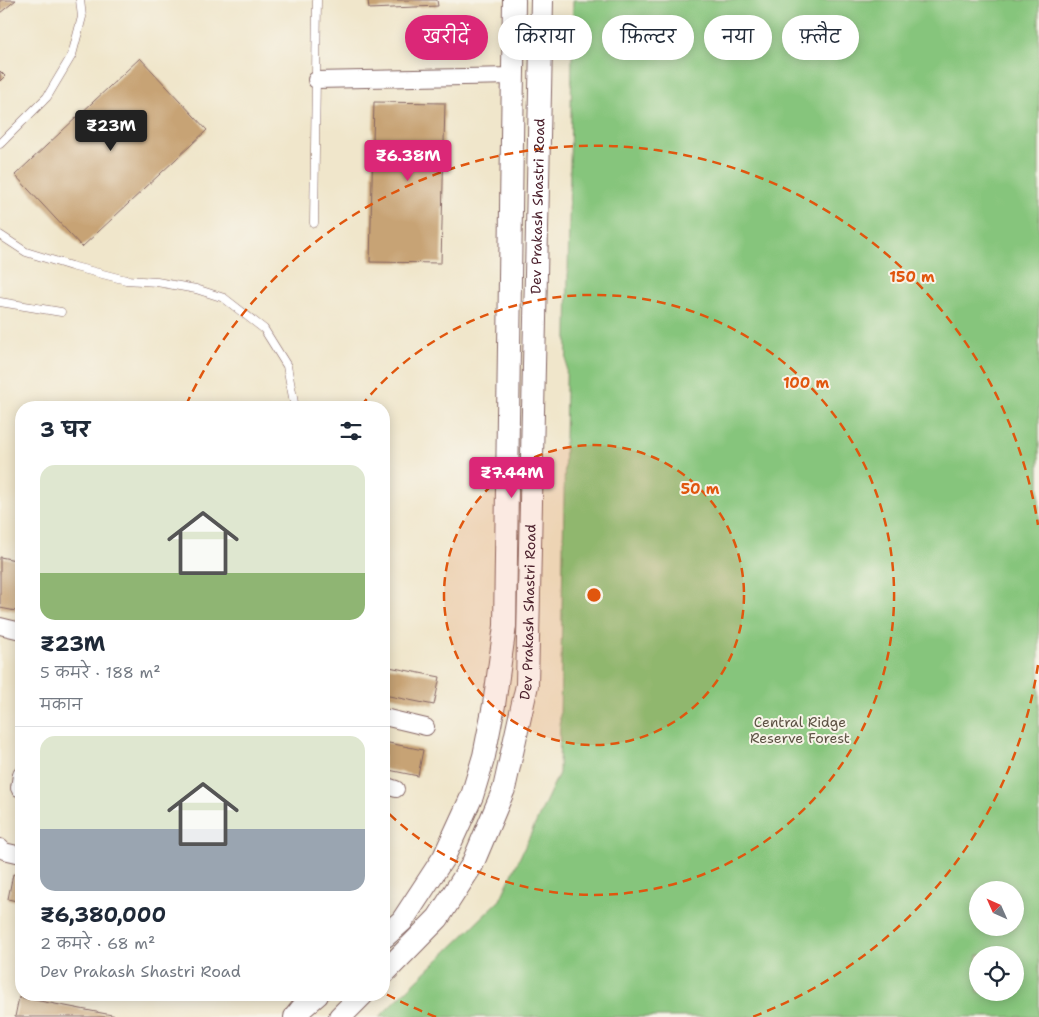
<!DOCTYPE html>
<html lang="hi">
<meta charset="utf-8">
<style>
:root{--surface:#fff;--page:#f6f6f7;--text:#1f2937;--muted:#747a83;--line:#e0e1e3;--accent:#db2777}
body{margin:0;font-family:"Shantell Sans","Playpen Sans Deva",sans-serif;background:var(--page);color:var(--text);height:100vh;display:flex;flex-direction:column;font-size:19px;white-space:nowrap}
*{box-sizing:border-box;margin:0}
p{font-size:16px;color:var(--muted)}
.icon{flex:none;width:28px;height:28px;fill:none;stroke:currentColor;stroke-width:2;stroke-linecap:round;stroke-linejoin:round}
.map{position:relative;flex:1;overflow:hidden}
.details{position:absolute;left:15px;top:401px;width:375px;height:600px;display:flex;flex-direction:column;background:var(--surface);border-radius:20px;box-shadow:0 2px 12px #0003}
.details>*{flex:none}
.hud{position:absolute;left:405px;top:15px;width:475px;height:45px;display:flex;gap:10px}
.needle{width:32px;rotate:315deg}
.controls{position:absolute;left:969px;top:881px;display:grid;gap:10px}
.controls a{display:grid;place-items:center;width:55px;height:55px;border-radius:50%;background:var(--surface);box-shadow:0 2px 12px #0003;font-size:25px}
.price{position:absolute;translate:-50% -42px;padding:0 11px;border-radius:5px;background:var(--accent);color:#fff;font-size:16px;line-height:32px;filter:drop-shadow(0 1px 2px #0008)}
.price::after{content:'';position:absolute;left:50%;top:30px;width:15px;height:11px;margin-left:-8px;background:inherit;clip-path:polygon(0 0,100% 0,50% 100%)}
.price.current{background:#222;color:#fff}
ul{padding:0;list-style:none}
li{display:grid;align-content:center;gap:10px;height:265px;padding:0 25px}
li+li{border-top:1px solid var(--line)}
li span{display:grid;place-items:center;height:155px;border-radius:15px;color:#555}
li>.icon{margin-inline-start:auto}
span .icon{width:90px;height:90px;fill:#fffc;stroke-width:1}
li b{font-size:21px}
h2{display:flex;justify-content:space-between;align-items:center;height:60px;padding:0 25px;font-size:21px}
.chip{padding:0 18px;border-radius:22px;background:var(--surface);box-shadow:0 2px 12px #0003;font-size:18px;line-height:45px}
.chip.current{background:var(--accent);color:#fff}
.map>svg:first-child{display:block}
.green{fill:#86c57c;stroke:#687254;fill-rule:evenodd}
.building{fill:#c7a374}
.lines{fill:none;stroke-linecap:round;stroke-linejoin:round}
.lane-casing{stroke:#846563;stroke-width:9}
.street-casing{stroke:#846563;stroke-width:18}
.secondary-casing{stroke:#846563;stroke-width:24}
.lane{stroke:#fff;stroke-width:8}
.street{stroke:#fff;stroke-width:16}
.secondary{stroke:#fff;stroke-width:22}
.ring{fill:none;stroke:#e0560e;stroke-width:2.5;stroke-dasharray:9 6}
.labels{text-anchor:middle;stroke-width:4;stroke-linejoin:round;paint-order:stroke}
.street-label{font-size:14px;fill:#4a1f2b;stroke:#f7f3e8}
.park-label{font-size:14px;fill:#5c5143;stroke:#f7f3e8}
.centre{fill:#e0560e;stroke:#f7f3e8;stroke-width:2.5}
.ring-label{font-size:15px;text-anchor:middle;font-weight:bold;fill:#e0560e;stroke:#f7f3e8;stroke-width:4;stroke-linejoin:round;paint-order:stroke}
</style>
<div class="map">
<svg width="1039" height="1017" viewBox="0 0 1039 1017">
<rect width="100%" height="100%" fill="#f7f3e8"/>
<filter id="ink" filterUnits="userSpaceOnUse"><feTurbulence type="fractalNoise" baseFrequency=".02" numOctaves="2"/><feDisplacementMap in="SourceGraphic" scale="10" xChannelSelector="R" yChannelSelector="G"/><feConvolveMatrix kernelMatrix="1 2 1 2 8 2 1 2 1" color-interpolation-filters="sRGB"/></filter>
<filter id="wash" filterUnits="userSpaceOnUse"><feTurbulence type="fractalNoise" baseFrequency=".0096" numOctaves="4" result="noise"/><feDisplacementMap in="SourceGraphic" scale="20" xChannelSelector="R" yChannelSelector="G"/><feGaussianBlur stdDeviation="1.12" result="paint"/><feColorMatrix in="noise" values="0 0 0 0 0 0 0 0 0 0 0 0 0 0 0 0 0 1.4 0 .05"/><feComposite in="paint" operator="in"/></filter>
<g filter="url(#wash)">
<rect width="100%" height="100%" fill="#f0e6cb"/>
<path class="green" d="M573 0H1039V1017H379L500 900 559 773ZM978 890H1015V928H978ZM978 955H1015V992H978Z"/>
<g id="blocks">
<g class="building">
<path d="M0 0H16L0 13Z"/>
<path d="M368 0H437L438 6 369 9Z"/>
<path d="M140 58 207 130 82 247 15 175Z"/>
<path d="M0 71 5 76 0 81Z"/>
<path d="M374 102 445 103 441 263 370 262Z"/>
<path d="M0 557 21 561V612L0 608Z"/>
<path d="M384 666 440 677 434 705 384 695Z"/>
<path d="M384 742 423 750 418 776 384 769Z"/>
<path d="M13 874 21 876V902L8 899Z"/>
<path d="M19 997 117 1016V1017H15Z"/>
</g>
</g>
</g>
<g filter="url(#ink)">
<use href="#blocks" fill-opacity="0" stroke="#846563" stroke-width="1"/>
<g class="lines">
<g class="lane-casing">
<g id="lane">
<path d="M0 144 47 97 72 55 82 17 80 0"/>
<path d="M314 223 317 0"/>
<path d="M0 235 26 252 71 266 126 280 157 282 196 289 224 298 264 329 287 366 295 408"/>
<path d="M0 302 61 312"/>
</g>
</g>
<g class="street-casing">
<g id="street">
<path d="M316 80 513 76"/>
<path d="M0 626 21 631"/>
<path d="M384 717 426 727"/>
<path d="M21 775 19 788H21"/>
<path d="M384 785 396 789"/>
<path d="M0 847 4 851 21 855"/>
</g>
</g>
<g class="secondary-casing">
<g id="secondary">
<path d="M384 937 402 921 444 857 472 796 484 756 494 705 505 626 514 0"/>
<path id="s1" d="M384 973 438 918 472 865 504 789 527 685 542 0"/>
<path d="M295 1017 303 1007 317 995"/>
<path d="M340 1017 362 995"/>
</g>
</g>
<use href="#lane" class="lane"/>
<use href="#street" class="street"/>
<use href="#secondary" class="secondary"/>
</g>
</g>
<circle cx="594" cy="595" r="150" fill="#e0560e" fill-opacity=".12"/>
<g class="ring">
<circle cx="594" cy="595" r="150"/>
<path d="M361 406A300 300 0 1 1 386 811"/>
<path d="M1038 665A450 450 0 0 1 752 1017M436 1017A450 450 0 0 1 386 994M186 405A450 450 0 0 1 1038 525"/>
</g>
<g class="labels">
<g class="street-label">
<text dy="5" stroke="none"><textPath href="#s1" startOffset="808">Dev Prakash Shastri Road</textPath></text>
<text dy="5" stroke="none"><textPath href="#s1" startOffset="402">Dev Prakash Shastri Road</textPath></text>
</g>
<g class="park-label">
<text x="800" y="727">Central Ridge<tspan x="800" dy="16">Reserve Forest</tspan></text>
</g>
</g>
<circle cx="594" cy="595" r="8" class="centre"/>
<g class="ring-label">
<text x="912" y="282">150 m</text>
<text x="806" y="388">100 m</text>
<text x="700" y="494">50 m</text>
</g>
</svg>
<div class="controls">
<a><svg class="needle" viewBox="-14 -14 28 28"><path d="M0-13l5 13h-10z" fill="#e53935"/><path d="M0 13l5-13h-10z" fill="#747a83"/></svg></a>
<a><svg class="icon" aria-label="locate" viewBox="0 0 24 24"><circle cx="12" cy="12" r="6"/><path d="M12 2v4M12 18v4M2 12h4M18 12h4"/></svg></a>
</div>
<b class="price current" style="left:111px;top:152px">₹23M</b>
<b class="price" style="left:408px;top:182px">₹6.38M</b>
<b class="price" style="left:512px;top:499px">₹7.44M</b>
<div class="hud">
<a class="chip current">खरीदें</a>
<a class="chip">किराया</a>
<a class="chip">फ़िल्टर</a>
<a class="chip">नया</a>
<a class="chip">फ़्लैट</a>
</div>
<section class="details">
<h2>3 घर<svg class="icon" aria-label="filters" viewBox="0 0 24 24"><path d="M4 7h16M4 17h16"/><circle cx="9" cy="7" r="2"/><circle cx="15" cy="17" r="2"/></svg></h2>
<ul>
<li><span style="background:linear-gradient(#dfe7d0 70%,#8fb573 0)"><svg class="icon" aria-label="home" viewBox="0 0 24 24"><path d="M3 11l9-7 9 7M6 9v11h12V9"/></svg></span><div><b>₹23M</b><p>5 कमरे · 188 m²</p><p>मकान</p></div></li>
<li><span style="background:linear-gradient(#dfe7d0 60%,#9aa5b1 0)"><svg class="icon" aria-label="home" viewBox="0 0 24 24"><path d="M3 11l9-7 9 7M6 9v11h12V9"/></svg></span><div><b>₹6,380,000</b><p>2 कमरे · 68 m²</p><p>Dev Prakash Shastri Road</p></div></li>
</ul>
</section>
</div>
